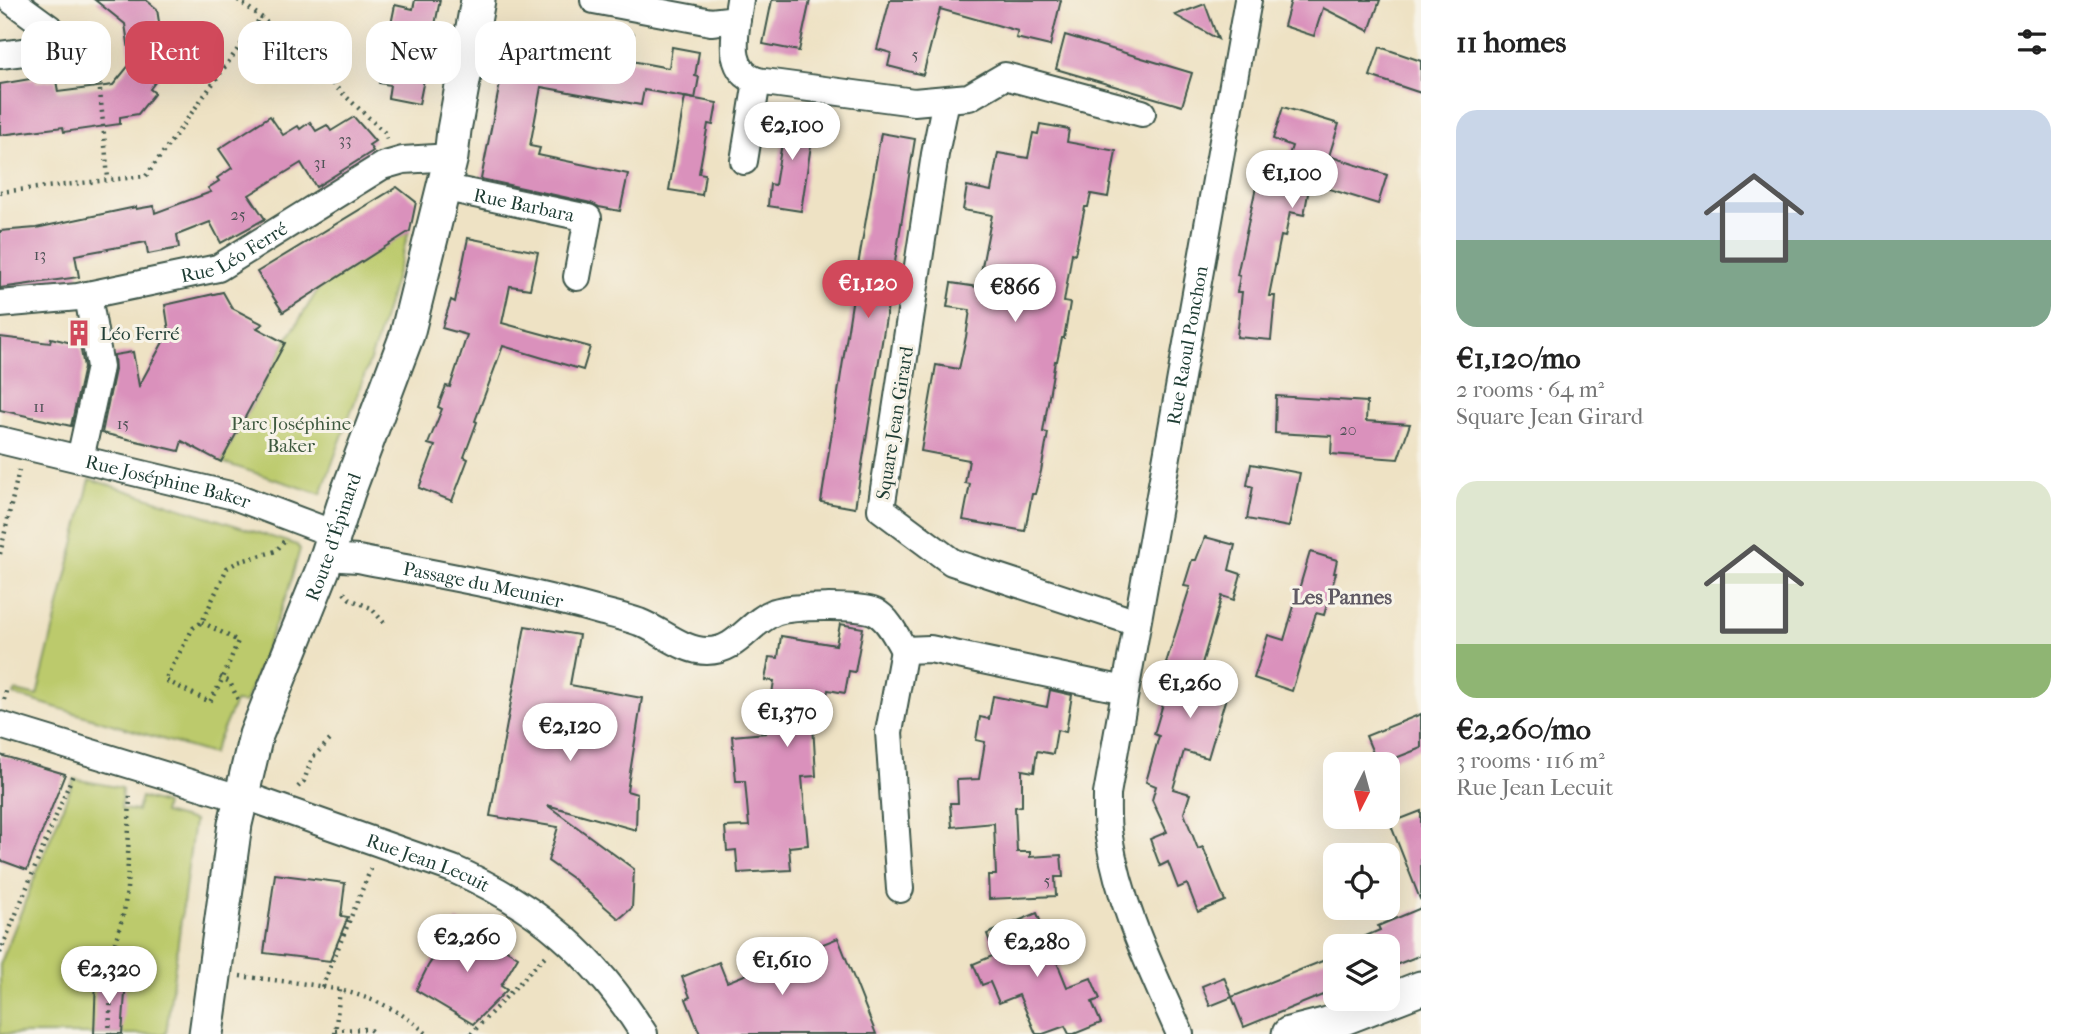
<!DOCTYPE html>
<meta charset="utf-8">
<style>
:root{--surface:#fff;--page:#f2f2f2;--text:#222;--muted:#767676;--accent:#d1495b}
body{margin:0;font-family:"IM FELL French Canon",serif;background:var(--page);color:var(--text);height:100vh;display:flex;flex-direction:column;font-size:26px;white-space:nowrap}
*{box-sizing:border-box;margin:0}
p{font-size:23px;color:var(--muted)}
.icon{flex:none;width:38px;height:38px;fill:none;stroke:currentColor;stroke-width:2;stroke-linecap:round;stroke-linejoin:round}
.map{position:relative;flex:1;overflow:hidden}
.side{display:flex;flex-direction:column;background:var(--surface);width:665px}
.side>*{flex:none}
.guide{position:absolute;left:21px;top:21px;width:665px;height:63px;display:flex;gap:14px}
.needle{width:46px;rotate:186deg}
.controls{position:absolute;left:1323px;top:752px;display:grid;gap:14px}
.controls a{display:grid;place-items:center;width:77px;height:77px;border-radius:14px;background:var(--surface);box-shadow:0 7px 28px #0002;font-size:35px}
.price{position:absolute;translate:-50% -60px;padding:0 16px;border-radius:24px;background:#fff;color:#222;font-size:23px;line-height:46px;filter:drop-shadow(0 2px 4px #0008)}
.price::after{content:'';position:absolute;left:50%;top:42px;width:21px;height:16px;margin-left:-10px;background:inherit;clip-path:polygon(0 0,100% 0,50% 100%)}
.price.selected{background:var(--accent);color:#fff}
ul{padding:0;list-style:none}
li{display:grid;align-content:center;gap:14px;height:371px;padding:0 35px}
li span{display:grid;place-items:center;height:217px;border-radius:21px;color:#555}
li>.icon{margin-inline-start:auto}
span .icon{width:126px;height:126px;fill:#fffc;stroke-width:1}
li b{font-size:30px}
h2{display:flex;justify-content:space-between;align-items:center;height:84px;padding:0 35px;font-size:30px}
.chip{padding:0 24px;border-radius:21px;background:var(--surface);box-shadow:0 7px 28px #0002;font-size:24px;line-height:63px}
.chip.selected{background:var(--accent);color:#fff}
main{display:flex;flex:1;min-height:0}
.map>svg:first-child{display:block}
.green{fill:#bcca6c;stroke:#6e8450;stroke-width:2}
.building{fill:#da91bc}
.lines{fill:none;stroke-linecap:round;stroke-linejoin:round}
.minor-casing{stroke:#3e564a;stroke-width:30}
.major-casing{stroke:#3e564a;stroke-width:37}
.path{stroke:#3e564a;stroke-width:4.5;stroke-dasharray:2 5;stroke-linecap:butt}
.minor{stroke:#fff;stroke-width:26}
.major{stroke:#fff;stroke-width:33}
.labels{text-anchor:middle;stroke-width:6;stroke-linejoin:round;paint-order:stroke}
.number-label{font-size:16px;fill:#4e5256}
.street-label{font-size:19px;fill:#1f3d34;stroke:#f7f3e8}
.poi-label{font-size:19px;fill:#1f3d34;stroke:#f7f3e8;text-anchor:start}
.park-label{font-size:19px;fill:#3e593f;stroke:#f7f3e8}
.neighbourhood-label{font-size:21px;font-weight:bold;fill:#605a64;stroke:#f7f3e8}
</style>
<main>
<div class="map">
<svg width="1421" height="1034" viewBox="0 0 1421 1034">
<rect width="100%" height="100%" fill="#f7f3e8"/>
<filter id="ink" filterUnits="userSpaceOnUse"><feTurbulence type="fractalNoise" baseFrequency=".0143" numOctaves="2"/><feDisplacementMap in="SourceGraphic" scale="14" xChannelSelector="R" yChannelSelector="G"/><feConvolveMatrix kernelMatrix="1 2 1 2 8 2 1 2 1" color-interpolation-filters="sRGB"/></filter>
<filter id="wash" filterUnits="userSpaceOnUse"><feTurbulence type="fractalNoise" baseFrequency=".00686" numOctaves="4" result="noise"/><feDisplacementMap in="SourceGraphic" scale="28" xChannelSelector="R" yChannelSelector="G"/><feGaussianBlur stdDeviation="1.57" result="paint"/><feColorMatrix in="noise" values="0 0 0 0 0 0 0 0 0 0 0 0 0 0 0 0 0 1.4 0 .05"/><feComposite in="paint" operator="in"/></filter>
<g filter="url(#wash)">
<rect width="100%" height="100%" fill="#eee2c4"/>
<g class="green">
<path d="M409 231 377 341 321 494 221 462 285 343 319 288Z"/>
<path d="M90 479 297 545 300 549 288 591 245 703 235 702 212 754 14 695 16 691 37 696Z"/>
<path d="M74 779 122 788 121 809 137 811 141 797 165 804 163 813 194 821 166 1034H0V965Z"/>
</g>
<g id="blocks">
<g class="building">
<path d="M95 0H146L157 9 166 68 150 89 155 93 138 114 120 117V124L64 132 63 127 0 135V84L36 78V82L56 80 58 92 113 85 131 63 125 24Z"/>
<path d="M415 0H440L419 104 388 98 390 85 379 83 395 5 413 9Z"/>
<path d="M772 0H810L799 51 763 44Z"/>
<path d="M890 0H1061L1050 46 1016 38 1018 31 940 9 923 75 888 66 891 53 877 49Z"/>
<path d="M1291 0H1380L1369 31 1323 8 1314 36 1284 26Z"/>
<path d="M1205 4 1218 39 1175 15Z"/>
<path d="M1065 35 1192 73 1182 106 1056 69Z"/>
<path d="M509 38 669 68 672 47 699 52 695 76 699 77 695 99 644 90 641 105 541 87 530 146 540 148 538 155 628 174 620 211 599 207 591 203 481 179Z"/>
<path d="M1380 47 1421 61V93L1370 76Z"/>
<path d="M685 97 717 103 713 125 708 124 699 173 705 174 702 195 669 190Z"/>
<path d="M1283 107 1339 124 1329 156 1387 175 1378 204 1310 183 1304 215 1290 212 1285 237 1281 236 1269 296H1275L1271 340 1237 337 1242 292H1237L1240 276 1237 275 1256 187 1277 191 1292 146 1273 139Z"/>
<path d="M782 113 815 119 801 211 768 206 770 184 775 185 783 137 778 136Z"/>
<path d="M270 116 283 135 298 126 300 129 310 122 316 131 327 125 331 131 354 117 375 141 369 145 373 151 316 187 301 163 249 195 265 219 221 243 210 222 177 235 179 248 148 254 146 242 75 255 79 277 0 288V231L36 228 136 207V209L154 206 155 213 211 192 208 188 219 181 217 178 232 168 219 149Z"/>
<path d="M1040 124 1069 129 1067 142 1116 151 1108 197 1091 194 1088 207H1085L1075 254 1072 253 1064 302 1070 303 1064 338H1062L1057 361H1055L1043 432 1048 433 1041 471 1035 494H1032L1025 531 963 520 970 484 965 483 969 460 921 451 936 365 959 369 966 337 970 310 947 307 951 283 978 287 992 215 963 210 967 186 991 191 998 153 1028 158 1033 133 1038 134Z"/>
<path d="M881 133 915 139 855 508 821 502 857 271Z"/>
<path d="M397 187 416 202 410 231 283 312 257 272Z"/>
<path d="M468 238 538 252 530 289 510 286 502 323 590 347 583 370 503 346 475 421 477 422 464 457 468 459 452 501 419 488 435 446 428 444 442 409 438 407 446 386 450 387 467 335 442 328 451 300 455 302Z"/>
<path d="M223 292 232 308 263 324 257 328 285 343 221 462 182 441 179 451 102 433 115 370 114 355 133 352 139 386 169 331 165 305Z"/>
<path d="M0 337 50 343 51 338 80 345 84 367 71 426 0 410Z"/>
<path d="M1276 396 1367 402 1366 421 1410 424 1398 459 1331 454 1332 436 1275 433Z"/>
<path d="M1251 464 1300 473 1289 527 1247 519 1253 487 1247 485Z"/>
<path d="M1205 537 1235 545 1229 570 1241 574 1234 600 1222 596 1196 684 1227 694 1208 758 1184 751 1173 789 1190 794 1184 813 1198 849 1203 847 1225 901 1198 912 1187 884 1178 888 1168 862 1160 866 1150 839 1167 832 1152 800 1156 786 1146 782 1159 736 1154 734 1171 677 1165 675 1168 664 1166 663 1190 587 1184 586 1192 560H1196Z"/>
<path d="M1310 552 1337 560 1334 573H1336L1324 615 1316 613 1292 691 1254 678 1268 635 1284 640Z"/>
<path d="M840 624 863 628 855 672 849 671 845 693 828 690 824 712 812 707 816 776 802 777 808 845 789 847 791 870 738 873 736 850 727 851 725 827 749 826 745 781H736L732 736 766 733 774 681 765 680 769 657 778 658 781 636 836 645Z"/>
<path d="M525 626 579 635 570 685 642 698 627 791 637 794 636 830 547 805 634 869 632 908 619 919 572 878 548 861 558 827 490 816Z"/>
<path d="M1050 690 1072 695 1066 732 1057 730 1053 754 1037 751 1034 772 1022 770V806L1015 807 1017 852H1030V857L1061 855 1063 877H1055L1056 896 989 899 988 875H996L994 823 952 827 950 803H958L957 780 979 779 985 742 976 740 980 717 989 719 993 696 1047 707Z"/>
<path d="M1421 714V748L1378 765 1366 736Z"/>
<path d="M0 755 65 774 27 870 0 860Z"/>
<path d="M1421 811V898L1420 899 1390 823Z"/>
<path d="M275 874 345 883 341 916 348 917 330 961 264 953Z"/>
<path d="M1421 908V955L1388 968V947H1340L1380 930 1378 926Z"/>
<path d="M1037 913 1067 987 1091 978 1100 999 1092 1002 1101 1023 1074 1034H1069L1065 1026 1043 1034H1036L1019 995 999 1003 990 982 982 985 973 964 995 955 987 934Z"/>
<path d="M457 920 518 957 501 986 507 990 473 1024 416 990 428 966 436 954 438 956Z"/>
<path d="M838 938 876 1034H700L686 999 690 997 682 977 719 962 727 982Z"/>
<path d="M1335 956V990L1244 1027 1232 997 1210 1006 1202 986 1224 977 1232 997Z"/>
<path d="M96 978 126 980 122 1034H94Z"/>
</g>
</g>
</g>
<g filter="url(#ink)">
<use href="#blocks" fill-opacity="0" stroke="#3e564a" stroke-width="2"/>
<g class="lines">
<g class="minor-casing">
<g id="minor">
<path d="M594 0 711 22 737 19 740 0"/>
<path d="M737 19C734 42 729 71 757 81"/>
<path d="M0 55 54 48 52 30 11 0"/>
<path d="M946 100 935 154 881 509 952 562 1137 623"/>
<path d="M744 161 757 81 914 102 969 97 1005 76 1142 113"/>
<path id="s1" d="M442 187 588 218 577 277"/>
<path id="s2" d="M0 304 78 297 218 268 382 166 403 160 451 157"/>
<path id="s3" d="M0 440 234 496 334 534"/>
<path d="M80 459 100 367 88 295"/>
<path id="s4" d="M327 557 358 559C440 575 523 589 603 612 615 615 628 618 639 622 662 631 683 651 707 651 738 651 749 622 775 612 792 606 859 605 875 612 889 619 897 638 904 650"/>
<path d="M904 650 930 649 1125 690"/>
<path id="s5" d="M0 725 226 794 257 800 453 869C538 906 595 956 644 1034"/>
<path d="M900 889 889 732 904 650"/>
<path id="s6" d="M1180 1034C1152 970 1120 907 1109 837 1106 823 1107 808 1107 794L1248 0"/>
</g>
</g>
<g class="major-casing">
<g id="major">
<path id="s7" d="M206 1034 235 824 256 735 323 569 348 492 407 335 451 157 454 130 478 0"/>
<path d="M1289 1034 1328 1024 1421 988"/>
</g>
</g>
<g class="path">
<path d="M238 0 261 17 385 133 387 140"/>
<path d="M501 26 630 50 633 32"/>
<path d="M98 69 108 178"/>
<path d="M0 192 146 176 261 17"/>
<path d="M0 554 19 470"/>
<path d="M344 593 350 599 371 608 385 624"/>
<path d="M202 622 238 641 223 678 210 702 165 680 193 628 202 622 227 568 238 562 276 551 284 541"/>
<path d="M220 677 230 682 238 700"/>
<path d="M4 700 7 687"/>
<path d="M298 787 304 781 312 758 330 740"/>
<path d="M0 953 74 772"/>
<path d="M240 976C308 985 374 985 427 1034"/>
<path d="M322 987 372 866"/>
<path d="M335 1030 369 1029 375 1034"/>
<path d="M109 1034 113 950 124 912 127 889 130 791"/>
<path d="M335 1034 340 990"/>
<path d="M471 1034 546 955"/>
</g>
<use href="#minor" class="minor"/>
<use href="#major" class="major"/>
</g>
</g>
<defs>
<g id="building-bare" transform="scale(2.1)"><path d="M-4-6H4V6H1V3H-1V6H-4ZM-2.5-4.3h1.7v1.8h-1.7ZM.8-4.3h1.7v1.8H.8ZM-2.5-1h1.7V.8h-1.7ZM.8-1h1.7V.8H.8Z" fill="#d1495b" stroke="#f7f3e8" stroke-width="2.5" paint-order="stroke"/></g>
</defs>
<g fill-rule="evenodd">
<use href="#building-bare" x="79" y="333"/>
</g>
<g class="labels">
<g class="number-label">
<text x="915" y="60">5</text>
<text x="345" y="145">33</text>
<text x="320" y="168">31</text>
<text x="238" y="220">25</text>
<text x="40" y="260">13</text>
<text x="39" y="412">11</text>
<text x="123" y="429">15</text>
<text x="1348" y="435">20</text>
<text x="1047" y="886">5</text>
</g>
<g class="street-label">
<text dy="7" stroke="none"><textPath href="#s1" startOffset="84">Rue Barbara</textPath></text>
<text dy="7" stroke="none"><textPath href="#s2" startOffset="242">Rue Léo Ferré</textPath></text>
<text dy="7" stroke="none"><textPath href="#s6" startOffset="709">Rue Raoul Ponchon</textPath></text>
<text transform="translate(894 423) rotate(-81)" y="7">Square Jean Girard</text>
<text dy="7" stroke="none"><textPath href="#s3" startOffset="173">Rue Joséphine Baker</textPath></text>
<text dy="7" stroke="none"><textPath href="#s7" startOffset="516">Route d'Épinard</textPath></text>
<text dy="7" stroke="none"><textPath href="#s4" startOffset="159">Passage du Meunier</textPath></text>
<text dy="7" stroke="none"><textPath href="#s5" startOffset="450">Rue Jean Lecuit</textPath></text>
</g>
<g class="poi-label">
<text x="100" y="340">Léo Ferré</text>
</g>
<g class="park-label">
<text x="291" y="430">Parc Joséphine<tspan x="291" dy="22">Baker</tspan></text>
</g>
<g class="neighbourhood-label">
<text x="1342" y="604">Les Pannes</text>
</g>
</g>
</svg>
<div class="controls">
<a><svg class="needle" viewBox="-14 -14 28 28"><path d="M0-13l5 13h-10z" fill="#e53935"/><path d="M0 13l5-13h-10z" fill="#767676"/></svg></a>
<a><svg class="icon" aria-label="locate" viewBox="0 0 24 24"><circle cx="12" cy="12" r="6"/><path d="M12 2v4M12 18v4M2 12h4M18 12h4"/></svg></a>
<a><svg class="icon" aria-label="layers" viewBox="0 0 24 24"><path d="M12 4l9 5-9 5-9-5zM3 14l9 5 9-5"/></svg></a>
</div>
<b class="price" style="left:792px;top:162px">€2,100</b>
<b class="price" style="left:1292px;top:210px">€1,100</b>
<b class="price selected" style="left:868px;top:320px">€1,120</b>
<b class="price" style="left:1015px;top:324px">€866</b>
<b class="price" style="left:1190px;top:720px">€1,260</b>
<b class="price" style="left:787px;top:749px">€1,370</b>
<b class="price" style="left:570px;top:763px">€2,120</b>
<b class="price" style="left:467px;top:974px">€2,260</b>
<b class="price" style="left:1037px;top:979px">€2,280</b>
<b class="price" style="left:782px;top:997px">€1,610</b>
<b class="price" style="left:109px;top:1006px">€2,320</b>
<div class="guide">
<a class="chip">Buy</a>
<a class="chip selected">Rent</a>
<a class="chip">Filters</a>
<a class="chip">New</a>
<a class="chip">Apartment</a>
</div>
</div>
<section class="side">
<h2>11 homes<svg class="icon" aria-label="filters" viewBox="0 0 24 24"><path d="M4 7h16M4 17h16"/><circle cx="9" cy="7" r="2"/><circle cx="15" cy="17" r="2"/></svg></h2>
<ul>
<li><span style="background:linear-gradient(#c9d6e8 60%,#7fa58c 0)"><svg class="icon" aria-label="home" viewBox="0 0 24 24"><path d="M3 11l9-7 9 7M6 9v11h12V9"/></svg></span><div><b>€1,120/mo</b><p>2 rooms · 64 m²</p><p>Square Jean Girard</p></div></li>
<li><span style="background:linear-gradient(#dfe7d0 75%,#8fb573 0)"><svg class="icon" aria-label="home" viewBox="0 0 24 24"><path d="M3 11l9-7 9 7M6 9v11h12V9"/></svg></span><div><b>€2,260/mo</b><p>3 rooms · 116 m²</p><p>Rue Jean Lecuit</p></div></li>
</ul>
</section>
</main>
